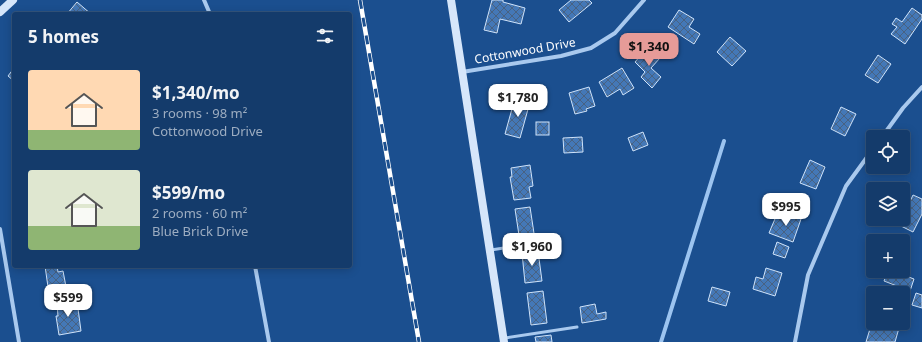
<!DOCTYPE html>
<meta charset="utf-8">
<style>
:root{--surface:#143b6b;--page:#214673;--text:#f1f3f6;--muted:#9dadc1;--line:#33557e;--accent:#e69b98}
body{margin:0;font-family:"Noto Sans",sans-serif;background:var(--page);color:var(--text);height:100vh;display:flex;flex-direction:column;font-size:15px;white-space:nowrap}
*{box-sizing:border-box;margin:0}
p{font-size:13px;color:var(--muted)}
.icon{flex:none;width:22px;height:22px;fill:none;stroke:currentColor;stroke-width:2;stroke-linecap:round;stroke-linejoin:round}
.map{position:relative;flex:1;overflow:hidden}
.sheet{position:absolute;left:12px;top:12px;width:340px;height:256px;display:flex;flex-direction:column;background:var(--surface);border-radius:4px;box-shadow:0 2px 10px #0003,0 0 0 1px var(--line)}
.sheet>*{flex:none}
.buttons{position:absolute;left:866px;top:130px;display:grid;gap:8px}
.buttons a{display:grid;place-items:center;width:44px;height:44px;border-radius:4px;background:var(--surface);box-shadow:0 2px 10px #0003,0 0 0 1px var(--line);font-size:20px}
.price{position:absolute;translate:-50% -34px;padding:0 9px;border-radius:8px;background:#fff;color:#222;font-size:13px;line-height:26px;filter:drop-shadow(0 1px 2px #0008)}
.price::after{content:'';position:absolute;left:50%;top:24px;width:12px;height:9px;margin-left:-6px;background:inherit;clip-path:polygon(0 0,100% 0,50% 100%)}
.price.on{background:var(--accent);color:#111}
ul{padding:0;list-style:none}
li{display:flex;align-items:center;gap:12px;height:100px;padding:0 16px}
li span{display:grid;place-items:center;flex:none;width:112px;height:80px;border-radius:4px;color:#555}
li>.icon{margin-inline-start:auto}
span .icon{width:48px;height:48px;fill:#fffc;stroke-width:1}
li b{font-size:17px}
h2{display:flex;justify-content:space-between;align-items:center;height:48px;padding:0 16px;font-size:17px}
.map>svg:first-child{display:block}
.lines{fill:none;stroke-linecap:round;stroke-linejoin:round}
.stream{stroke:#9cc4f0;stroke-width:4}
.building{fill:url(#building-cross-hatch);stroke:#cfe3fa}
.lane{stroke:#a9c9ee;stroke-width:3}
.street{stroke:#a9c9ee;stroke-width:4}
.secondary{stroke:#d6e6fa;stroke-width:8}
.rail-casing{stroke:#fff;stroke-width:4.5}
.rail{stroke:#1b4f8f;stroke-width:3;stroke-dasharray:9;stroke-linecap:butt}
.labels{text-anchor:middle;stroke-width:3;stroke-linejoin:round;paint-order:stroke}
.street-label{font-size:12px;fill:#fff;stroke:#1b4f8f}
</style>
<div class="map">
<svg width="922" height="342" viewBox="0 0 922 342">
<defs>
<pattern id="building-cross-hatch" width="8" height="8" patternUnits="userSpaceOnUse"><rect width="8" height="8" fill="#4478b7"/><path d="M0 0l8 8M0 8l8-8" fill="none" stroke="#486282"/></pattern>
</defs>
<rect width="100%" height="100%" fill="#1b4f8f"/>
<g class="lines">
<path class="stream" d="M661 342 724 141"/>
</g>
<g class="building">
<path d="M492 0H503V2L525 8 521 24 500 19 497 33 484 30Z"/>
<path d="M571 0H589L592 3 569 22 559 10Z"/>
<path d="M77 2 91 14H67Z"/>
<path d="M912 8 922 15V19L905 44 891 34 897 27 892 24 896 18 902 22Z"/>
<path d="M679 10 694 19 689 27 700 34 694 44 668 27Z"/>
<path d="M730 37 746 51 732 66 717 52Z"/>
<path d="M648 47 660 58 651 68 661 77 652 88 641 77 645 72 635 62Z"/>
<path d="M878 55 891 64 878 83 865 75Z"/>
<path d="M14 68V81L8 76Z"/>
<path d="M622 68 634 88 623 95 620 89 607 97 599 82Z"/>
<path d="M589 87 595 106 586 109 587 111 575 114 569 93Z"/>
<path d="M515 98 530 102 520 138 505 134Z"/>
<path d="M841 107 856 114 845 136 831 129Z"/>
<rect x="536" y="122" width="13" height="13"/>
<path d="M643 132 648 145 633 151 628 138Z"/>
<path d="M582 137 583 152 564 153 563 138Z"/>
<path d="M810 160 825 167 816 189 800 183Z"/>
<path d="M530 165 533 186 529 187 531 198 514 200 510 177H512L511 168Z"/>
<path d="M913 195 922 199V214L913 232 899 225Z"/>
<path d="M530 207 535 240 520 242 515 209Z"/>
<path d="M786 213 801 219 793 242 769 233 777 214 784 216Z"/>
<path d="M777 242 789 247 785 258 773 254Z"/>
<path d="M538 251 542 281 525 283 522 253Z"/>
<path d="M903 262 910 265 906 276 914 279 910 291 884 281 888 271H903Z"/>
<path d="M45 266H57L58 272 63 271 67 292 49 294Z"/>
<path d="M766 268 782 273 775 296 753 289 756 277 763 279Z"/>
<path d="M712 287 730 292 726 306 708 301Z"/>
<path d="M543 291 547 323 531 325 527 293Z"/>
<path d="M916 293 922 295V308L912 305Z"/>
<path d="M77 301 81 331 59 335 56 316H58L57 304Z"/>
<path d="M595 304 597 314 606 312V319L582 323 580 307Z"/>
<path d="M873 319V323H888V325L899 328 895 342H866Z"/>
<path d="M551 335 552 342H536L535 337Z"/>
</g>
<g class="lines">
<g class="lane">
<path d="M491 250 549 241"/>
<path d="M505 338 577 327"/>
</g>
<g class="street">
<path d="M204 0 210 14"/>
<path d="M462 72 561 56 591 48 615 33 644 0"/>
<path d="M882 137 903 108 922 87"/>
<path d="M0 229 19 342"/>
<path d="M255 266 269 342"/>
<path d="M795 342 808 275 846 186 873 149"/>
</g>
<g class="secondary">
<path d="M451 0 504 342"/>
<path d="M0 12 13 0"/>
</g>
<g class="rail-casing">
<path id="rail" d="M360 0 419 342"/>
</g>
<use href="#rail" class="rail"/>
</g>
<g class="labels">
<g class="street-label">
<text transform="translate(525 51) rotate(-10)" y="4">Cottonwood Drive</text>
</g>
</g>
</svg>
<div class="buttons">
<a><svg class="icon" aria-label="locate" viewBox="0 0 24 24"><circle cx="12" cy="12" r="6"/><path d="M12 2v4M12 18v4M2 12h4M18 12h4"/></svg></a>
<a><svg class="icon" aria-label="layers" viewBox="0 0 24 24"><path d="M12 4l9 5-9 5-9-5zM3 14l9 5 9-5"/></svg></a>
<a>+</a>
<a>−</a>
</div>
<b class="price on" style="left:649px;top:67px">$1,340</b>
<b class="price" style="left:518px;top:118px">$1,780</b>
<b class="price" style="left:786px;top:227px">$995</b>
<b class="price" style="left:532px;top:267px">$1,960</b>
<b class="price" style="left:68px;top:318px">$599</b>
<section class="sheet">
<h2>5 homes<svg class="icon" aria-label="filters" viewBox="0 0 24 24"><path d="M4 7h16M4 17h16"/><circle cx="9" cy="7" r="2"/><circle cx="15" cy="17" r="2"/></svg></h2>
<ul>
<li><span style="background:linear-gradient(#ffd9b3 75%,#8fb573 0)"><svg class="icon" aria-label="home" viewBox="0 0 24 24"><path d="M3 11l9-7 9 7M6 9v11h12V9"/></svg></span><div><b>$1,340/mo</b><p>3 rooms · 98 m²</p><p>Cottonwood Drive</p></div></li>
<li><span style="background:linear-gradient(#dfe7d0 70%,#8fb573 0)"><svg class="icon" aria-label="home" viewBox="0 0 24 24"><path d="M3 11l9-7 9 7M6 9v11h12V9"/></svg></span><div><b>$599/mo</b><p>2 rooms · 60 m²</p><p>Blue Brick Drive</p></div></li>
</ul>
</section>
</div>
